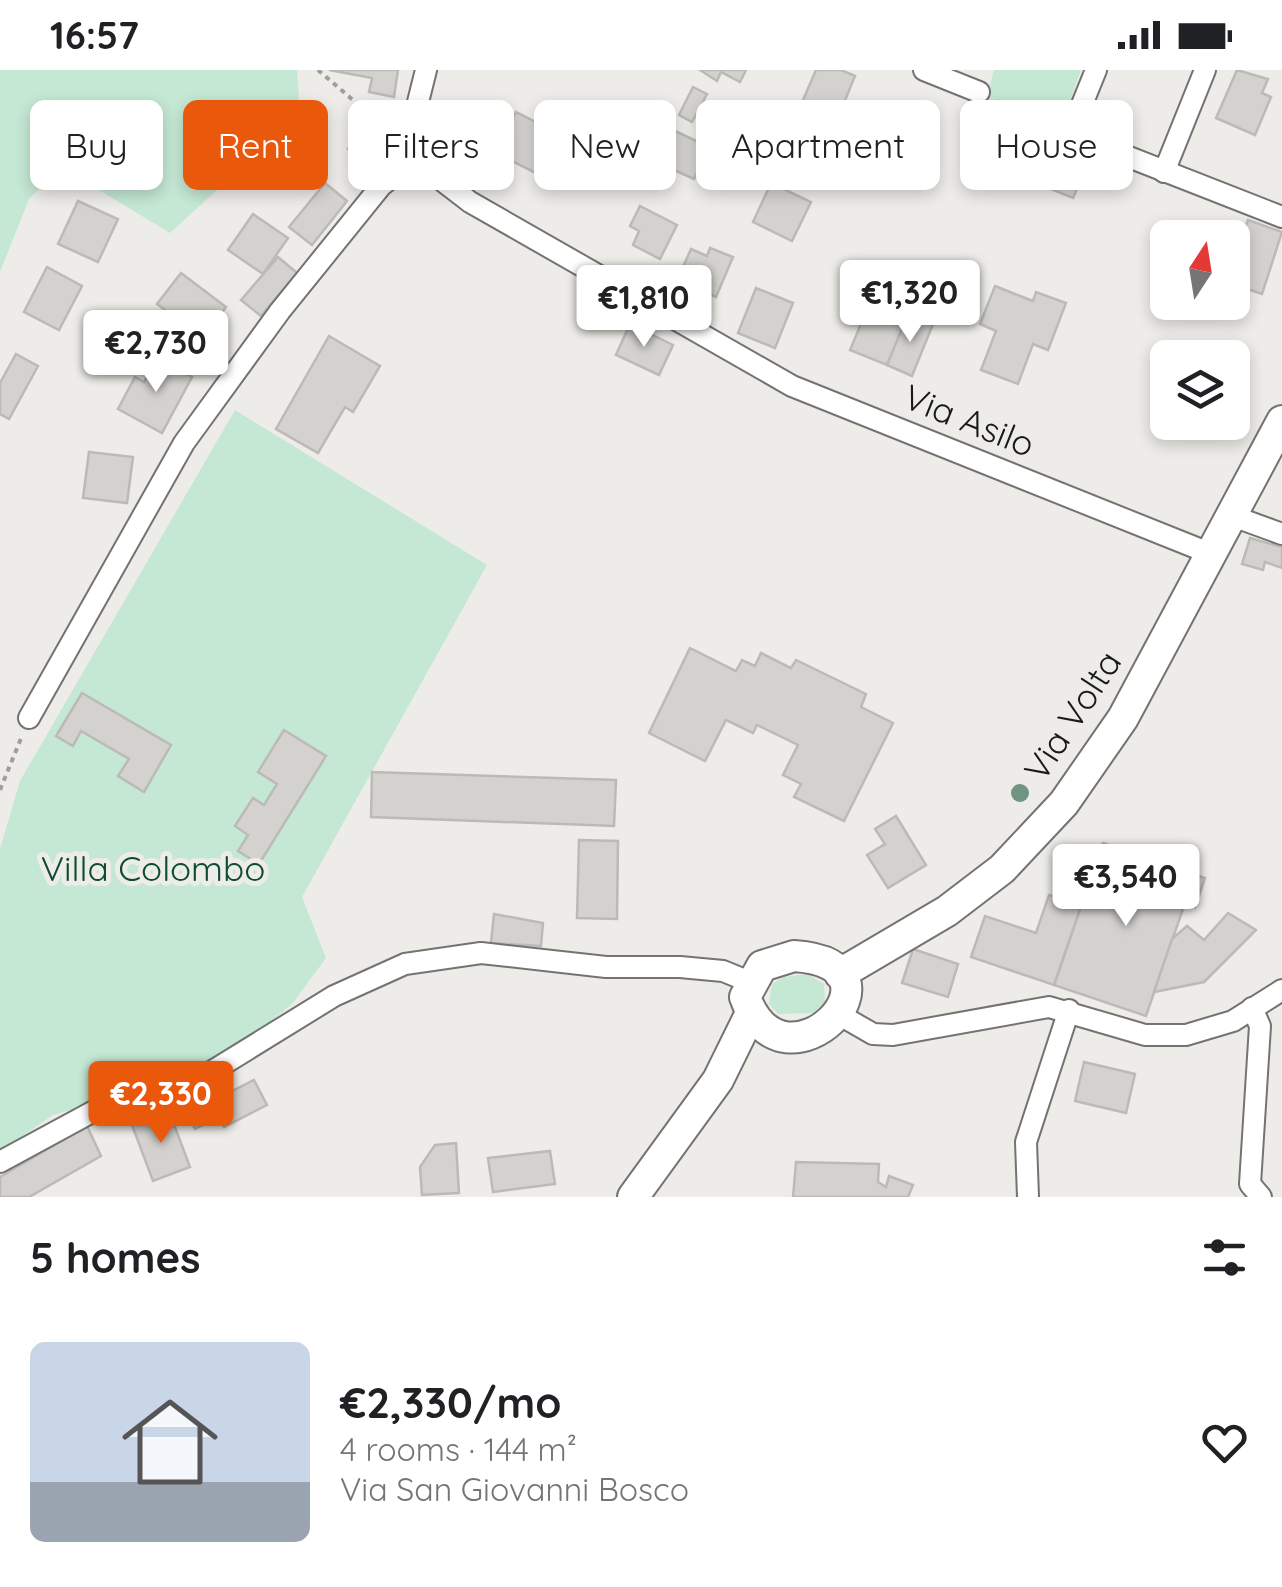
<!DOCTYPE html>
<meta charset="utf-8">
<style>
:root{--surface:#fff;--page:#f2f2f2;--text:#202124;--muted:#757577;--accent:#ea580c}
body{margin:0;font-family:Quicksand,sans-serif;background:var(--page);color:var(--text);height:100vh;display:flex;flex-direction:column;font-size:38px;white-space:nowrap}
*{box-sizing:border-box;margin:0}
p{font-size:32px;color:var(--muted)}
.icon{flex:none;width:55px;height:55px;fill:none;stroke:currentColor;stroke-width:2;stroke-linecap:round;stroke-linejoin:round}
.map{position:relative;height:1127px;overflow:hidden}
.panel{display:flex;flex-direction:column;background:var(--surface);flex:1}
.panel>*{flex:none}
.banner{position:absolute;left:30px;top:30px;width:1222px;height:90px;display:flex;gap:20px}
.needle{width:65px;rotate:12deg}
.buttons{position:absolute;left:1150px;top:150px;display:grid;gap:20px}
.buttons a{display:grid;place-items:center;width:100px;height:100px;border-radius:15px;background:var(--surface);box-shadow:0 5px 15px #0003;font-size:50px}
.price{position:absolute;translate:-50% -85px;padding:0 22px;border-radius:10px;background:#fff;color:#222;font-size:32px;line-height:65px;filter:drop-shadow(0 2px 5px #0008)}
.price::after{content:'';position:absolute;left:50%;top:60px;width:30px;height:22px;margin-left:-15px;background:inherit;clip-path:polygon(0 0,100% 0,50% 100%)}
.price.on{background:var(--accent);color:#fff}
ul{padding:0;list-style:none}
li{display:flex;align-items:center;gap:30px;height:250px;padding:0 30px}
li span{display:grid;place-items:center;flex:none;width:280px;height:200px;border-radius:15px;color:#555}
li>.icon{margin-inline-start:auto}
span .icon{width:120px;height:120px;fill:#fffc;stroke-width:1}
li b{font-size:42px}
h2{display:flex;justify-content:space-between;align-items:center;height:120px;padding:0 30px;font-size:42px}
.pill{padding:0 35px;border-radius:15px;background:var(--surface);box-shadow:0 5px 15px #0003;font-size:35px;line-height:90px}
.pill.on{background:var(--accent);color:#fff}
.status{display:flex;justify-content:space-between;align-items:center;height:70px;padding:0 50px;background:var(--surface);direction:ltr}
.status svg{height:28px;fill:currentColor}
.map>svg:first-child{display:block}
.green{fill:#c4e8d3}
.building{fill:#d4d2cf;stroke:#bcbab7;stroke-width:2.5}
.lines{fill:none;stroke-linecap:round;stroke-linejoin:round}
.street-casing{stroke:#747371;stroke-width:24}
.secondary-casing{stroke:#747371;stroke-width:34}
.path{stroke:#9f9e9b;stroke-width:4;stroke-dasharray:5 5;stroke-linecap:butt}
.street{stroke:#fff;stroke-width:20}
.secondary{stroke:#fff;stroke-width:30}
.tree{fill:#719483}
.labels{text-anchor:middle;stroke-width:10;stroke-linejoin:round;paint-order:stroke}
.street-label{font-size:35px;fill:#191918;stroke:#edece8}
.park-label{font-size:35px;fill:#0c4c31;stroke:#edece8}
</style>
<div class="status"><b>16:57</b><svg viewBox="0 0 49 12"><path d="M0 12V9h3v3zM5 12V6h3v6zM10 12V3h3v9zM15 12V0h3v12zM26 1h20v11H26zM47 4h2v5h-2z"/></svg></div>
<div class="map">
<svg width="1282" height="1127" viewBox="0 0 1282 1127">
<rect width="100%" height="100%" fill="#edece8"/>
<g class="green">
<path d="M0 0H297L300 44 170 163 61 97 29 129 0 202Z"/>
<path d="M994 0H1081L1058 64 985 33Z"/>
<path d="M235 340 487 495 302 827 326 888 292 934 243 974 173 1011 53 1045 0 1081V779L20 711Z"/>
<path d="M807 904 824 914 825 934 815 943 778 944 769 934 772 914 784 907Z"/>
</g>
<g class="building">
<path d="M329 0H398L394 27 369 22 372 8Z"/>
<path d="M700 0H746L740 12 721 2 717 11Z"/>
<path d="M816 0H841L855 6 836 52 800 37Z"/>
<path d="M1237 0 1268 9 1262 23 1271 27 1255 65 1216 48Z"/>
<path d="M693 17 707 24 692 52 679 45Z"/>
<path d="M516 42 557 63 536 103 496 83Z"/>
<path d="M371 48 400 71 377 102 348 79Z"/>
<path d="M673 60 709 77 694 109 659 93Z"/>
<path d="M1043 67 1091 87 1073 128 1026 109Z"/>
<path d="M325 113 347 131 312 175 289 157Z"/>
<path d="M771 113 811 132 792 171 753 152Z"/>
<path d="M78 131 118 149 98 192 58 174Z"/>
<path d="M640 136 677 155 660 189 633 175 639 161 630 156Z"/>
<path d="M253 144 288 168 263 204 228 180Z"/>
<path d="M1248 150 1282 162 1262 224 1232 214V193Z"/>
<path d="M710 178 733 187 716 227 677 210 691 179 707 186Z"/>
<path d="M278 187 297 203 261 246 241 230Z"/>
<path d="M47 197 82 216 59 260 24 242Z"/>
<path d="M181 203 226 237 202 268 157 234Z"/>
<path d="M995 216 1033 231 1036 222 1066 233 1048 280 1033 274 1018 314 981 300 996 261 980 254Z"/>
<path d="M756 218 793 233 775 278 738 263Z"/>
<path d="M868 237 905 252 887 295 850 280Z"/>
<path d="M908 244 933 254 912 306 887 295Z"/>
<path d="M630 254 673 275 659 305 616 285Z"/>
<path d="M329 266 380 296 353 342 345 337 318 383 276 359Z"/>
<path d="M16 284 38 296 9 349 0 344V313Z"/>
<path d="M157 288 192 307 162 363 118 339 135 307 144 312Z"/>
<path d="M89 382 133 387 127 433 83 428Z"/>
<path d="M1250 468 1282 477V498L1265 492 1263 500 1242 494Z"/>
<path d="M690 578 736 601 742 590 755 596 761 583 791 598 796 590 866 624 861 637 893 653 844 751 794 727 801 714 783 705 798 675 757 655 753 663 726 650 705 691 649 663Z"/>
<path d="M82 623 171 675 144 722 118 706 129 689 81 661 73 676 56 666Z"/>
<path d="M284 660 326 686 259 794 238 781 248 765 235 756 253 728 264 735 277 714 258 702Z"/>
<path d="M372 702 616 710 614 756 371 747Z"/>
<path d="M896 746 926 795 888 818 867 785 885 774 875 759Z"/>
<path d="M579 770 618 771 617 849 577 848Z"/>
<path d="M1103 773 1205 808 1195 837 1185 833 1146 946 1054 915Z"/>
<path d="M1049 825 1081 836 1054 915 971 887 985 846 1036 863Z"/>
<path d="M1228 843 1256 860 1204 912 1154 922 1172 869 1187 856 1204 870Z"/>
<path d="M494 844 543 853 541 876 491 873Z"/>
<path d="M913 879 958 894 948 927 902 913Z"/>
<path d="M1084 992 1135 1004 1126 1043 1075 1031Z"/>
<path d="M254 1010 267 1035 224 1057 219 1047 195 1059 182 1033 225 1011 230 1022Z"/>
<path d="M169 1041 190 1097 153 1111 132 1055Z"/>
<path d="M87 1056 101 1086 29 1127H0V1107Z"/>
<path d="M456 1073 459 1123 422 1125 420 1097 435 1075Z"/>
<path d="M550 1081 555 1114 493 1122 488 1088Z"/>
<path d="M796 1092 879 1094 878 1112 886 1117 889 1106 913 1115 908 1127H793Z"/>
</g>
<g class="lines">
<g class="street-casing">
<g id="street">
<path d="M924 0 979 22"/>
<path d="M1096 0 1070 64 1282 147"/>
<path d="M408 77 431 102 470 132 792 316 1209 483"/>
<path d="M1164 102 1205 0"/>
<path d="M1230 445 1282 464"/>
<path d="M29 648 184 373 280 241 381 116 401 100 426 0"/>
<path d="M1252 938 1260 956 1250 1114 1261 1127"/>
<path d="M840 945 873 964 893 965 1049 937 1145 965H1186L1233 951 1282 920"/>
<path d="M0 1092 94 1041 193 1013 334 926 405 894 481 883 606 897H680L723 901 750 912"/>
<path d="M1028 1127 1026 1072 1069 940"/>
</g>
</g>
<g class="secondary-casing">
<g id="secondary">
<path d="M794 886C920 894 784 1035 745 927L762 896Z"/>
<path d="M840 904 947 841 1002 799 1064 733 1123 648 1282 351"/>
<path d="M633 1127 718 1010 751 943"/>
</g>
</g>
<g class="path">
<path d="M318 0 390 62"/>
<path d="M997 31 1052 56"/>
<path d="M0 720 22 666"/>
</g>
<use href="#street" class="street"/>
<use href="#secondary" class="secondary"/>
</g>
<circle class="tree" cx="1020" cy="723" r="9"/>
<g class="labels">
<g class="street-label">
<text transform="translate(969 351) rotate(22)" y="12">Via Asilo</text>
<text transform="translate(1073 646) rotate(-57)" y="12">Via Volta</text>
</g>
<g class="park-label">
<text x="153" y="811">Villa Colombo</text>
</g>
</g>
</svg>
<div class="buttons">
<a><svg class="needle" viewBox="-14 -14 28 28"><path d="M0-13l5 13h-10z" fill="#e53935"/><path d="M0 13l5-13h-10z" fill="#757577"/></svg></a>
<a><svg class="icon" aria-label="layers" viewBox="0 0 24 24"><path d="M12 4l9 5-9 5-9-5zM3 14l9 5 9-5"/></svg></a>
</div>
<b class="price" style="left:910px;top:275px">€1,320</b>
<b class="price" style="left:644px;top:280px">€1,810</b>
<b class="price" style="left:156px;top:325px">€2,730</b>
<b class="price" style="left:1126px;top:859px">€3,540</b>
<b class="price on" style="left:161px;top:1076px">€2,330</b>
<div class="banner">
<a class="pill">Buy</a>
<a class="pill on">Rent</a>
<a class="pill">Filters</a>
<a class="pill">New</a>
<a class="pill">Apartment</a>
<a class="pill">House</a>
</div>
</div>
<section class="panel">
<h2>5 homes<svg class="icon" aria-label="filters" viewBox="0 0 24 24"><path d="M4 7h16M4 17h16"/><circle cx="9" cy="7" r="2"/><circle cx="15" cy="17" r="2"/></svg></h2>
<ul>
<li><span style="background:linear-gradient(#c9d6e8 70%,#9aa5b1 0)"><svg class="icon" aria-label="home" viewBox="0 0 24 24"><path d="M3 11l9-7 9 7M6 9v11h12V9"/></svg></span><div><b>€2,330/mo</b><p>4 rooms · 144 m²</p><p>Via San Giovanni Bosco</p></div><svg class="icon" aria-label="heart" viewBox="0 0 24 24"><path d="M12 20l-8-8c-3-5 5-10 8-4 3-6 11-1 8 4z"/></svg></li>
</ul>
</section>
